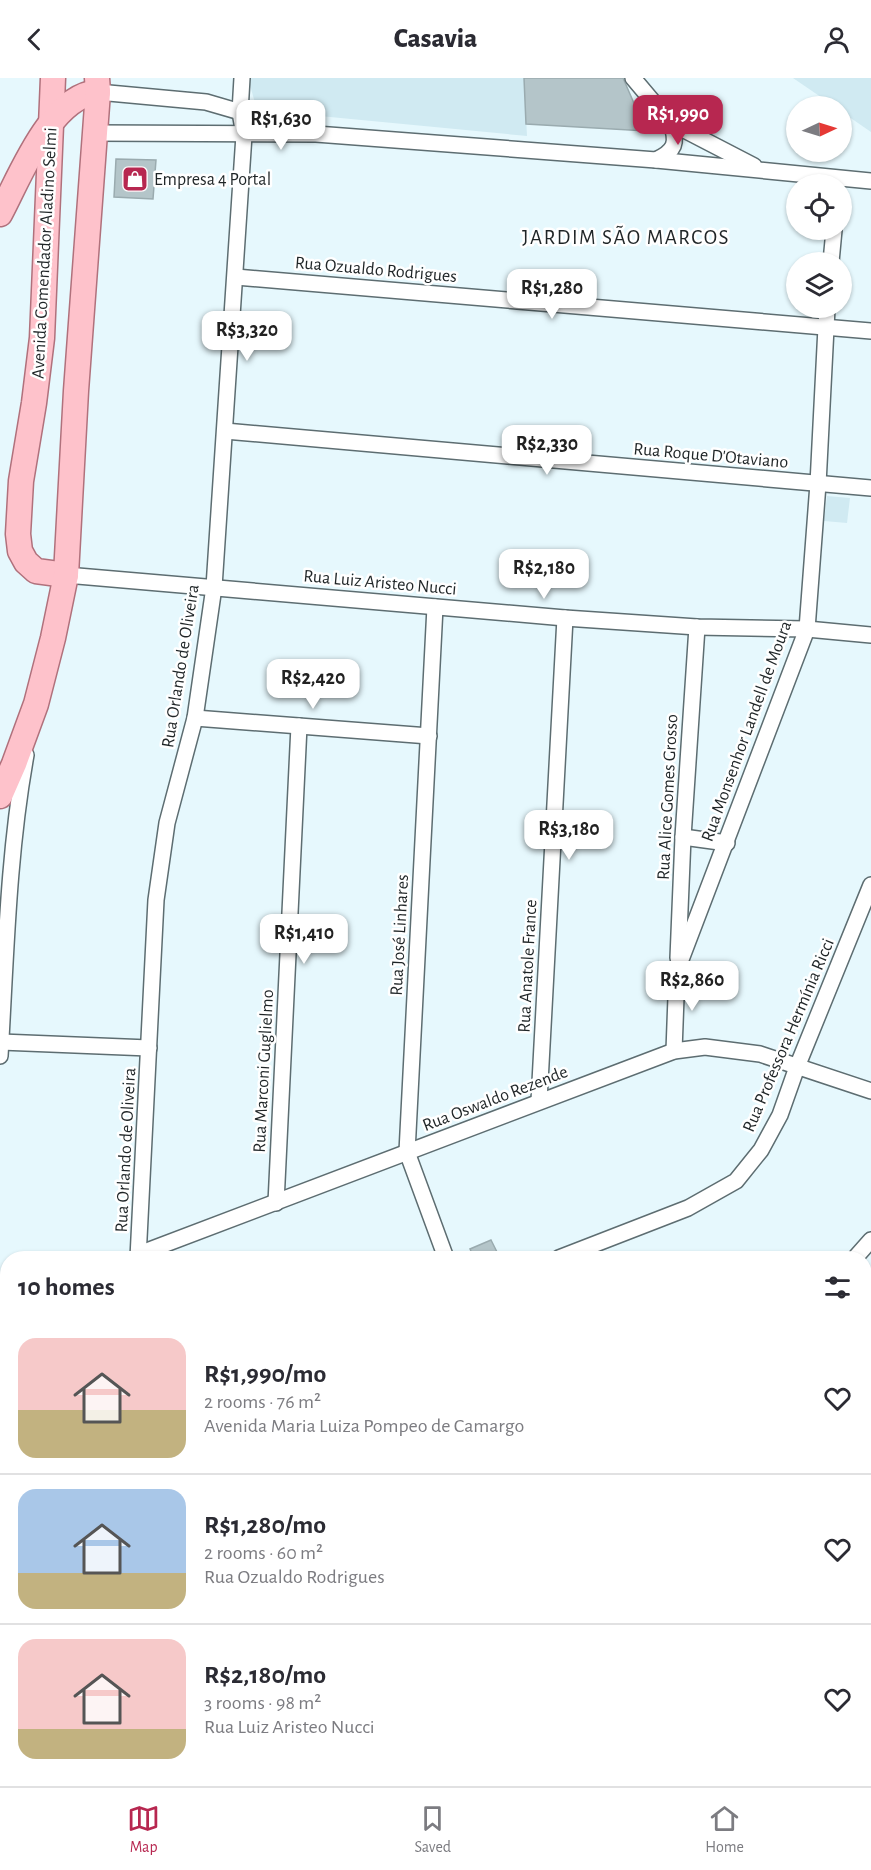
<!DOCTYPE html>
<meta charset="utf-8">
<style>
:root{--surface:#fff;--page:#f2f2f3;--text:#2b2b33;--muted:#7c7c81;--line:#e1e1e2;--accent:#b72750}
body{margin:0;font-family:"Alegreya Sans",sans-serif;background:var(--page);color:var(--text);height:100vh;display:flex;flex-direction:column;font-size:22px;white-space:nowrap}
*{box-sizing:border-box;margin:0}
p{font-size:20px;color:var(--muted)}
.icon{flex:none;width:33px;height:33px;fill:none;stroke:currentColor;stroke-width:2;stroke-linecap:round;stroke-linejoin:round}
.map{position:relative;flex:1;overflow:hidden}
.panel{position:absolute;left:0px;top:1173px;width:872px;height:536px;display:flex;flex-direction:column;background:var(--surface);border-radius:24px 24px 0 0;box-shadow:0 2px 4px #0004}
.panel>*{flex:none}
.needle{width:39px;rotate:86deg}
.tools{position:absolute;left:786px;top:18px;display:grid;gap:12px}
.tools a{display:grid;place-items:center;width:66px;height:66px;border-radius:50%;background:var(--surface);box-shadow:0 2px 4px #0004;font-size:30px}
.price{position:absolute;translate:-50% -51px;padding:0 14px;border-radius:12px;background:#fff;color:#222;font-size:20px;line-height:39px;filter:drop-shadow(0 2px 3px #0008)}
.price::after{content:'';position:absolute;left:50%;top:36px;width:18px;height:14px;margin-left:-9px;background:inherit;clip-path:polygon(0 0,100% 0,50% 100%)}
.price.current{background:var(--accent);color:#fff}
ul{padding:0;list-style:none}
li{display:flex;align-items:center;gap:18px;height:150px;padding:0 18px}
li+li{border-top:2px solid var(--line)}
li span{display:grid;place-items:center;flex:none;width:168px;height:120px;border-radius:18px;color:#555}
li>.icon{margin-inline-start:auto}
span .icon{width:72px;height:72px;fill:#fffc;stroke-width:1}
li b{font-size:26px}
h2{display:flex;justify-content:space-between;align-items:center;height:72px;padding:0 18px;font-size:26px}
header{display:flex;justify-content:space-between;align-items:center;height:78px;padding:0 18px;background:var(--surface);font-size:27px;font-weight:800}
.tabs{display:flex;justify-content:space-around;align-items:center;height:84px;border-top:2px solid var(--line);background:var(--surface);font-size:16px;color:var(--muted)}
.tabs a{display:grid;justify-items:center;gap:3px}
.tabs .current{color:var(--accent)}
.map>svg:first-child{display:block}
.built{fill:#d0eaf2}
.lines{fill:none;stroke-linecap:round;stroke-linejoin:round}
.river{stroke:#94daec;stroke-width:24}
.building{fill:#b4c5c9;stroke:#9aabaf;stroke-width:1.5}
.minor-casing{stroke:#5d6d71;stroke-width:18}
.primary-casing{stroke:#b0717c;stroke-width:27}
.path{stroke:#a0adb1;stroke-width:2;stroke-dasharray:4.5 3;stroke-linecap:butt}
.minor{stroke:#fff;stroke-width:15}
.primary{stroke:#fec2cb;stroke-width:24}
.labels{text-anchor:middle;stroke-width:5;stroke-linejoin:round;paint-order:stroke}
.poi-label{font-size:18px;fill:#1f2527;stroke:#fff;text-anchor:start}
.street-label{font-size:18px;fill:#1f2527;stroke:#fff}
.quarter-label{font-size:21px;letter-spacing:1.5px;fill:#1f2527;stroke:#fff}
</style>
<header><svg class="icon" aria-label="back" viewBox="0 0 24 24"><path d="M15 5l-7 7 7 7"/></svg>Casavia<svg class="icon" aria-label="person" viewBox="0 0 24 24"><circle cx="12" cy="8" r="4"/><path d="M4 21q1-7 8-7t8 7"/></svg></header>
<div class="map">
<svg width="871" height="1708" viewBox="0 0 871 1708">
<rect width="100%" height="100%" fill="#e6f8fd"/>
<g class="built">
<path d="M248 0H524L527 58 257 32Z"/>
<path d="M793 0H871V54L842 34V28H834Z"/>
<path d="M827 418 850 420 847 445 824 443Z"/>
</g>
<g class="lines">
<path class="river" d="M871 1365 868 1402 871 1410"/>
</g>
<g class="building">
<path d="M524 0H623L646 53 526 46Z"/>
<path d="M116 81 156 82 153 121 114 119Z"/>
<path d="M491 1162 500 1180H474L470 1171Z"/>
</g>
<g class="lines">
<g class="minor-casing">
<g id="minor">
<path d="M633 0 671 45 754 88"/>
<path d="M98 14 206 24 299 51"/>
<path d="M94 55 316 56 656 82 871 103"/>
<path d="M656 82C675 73 678 65 671 45"/>
<path d="M831 184 834 152"/>
<path d="M236 199 871 253"/>
<path d="M225 353 871 410"/>
<path d="M66 497 565 540 697 549 807 551 871 557"/>
<path d="M435 529 407 1074 446 1180"/>
<path d="M195 640 429 658"/>
<path d="M683 759 727 765"/>
<path d="M678 880 683 759 697 549"/>
<path d="M1 964 149 970"/>
<path d="M674 973 677 892 807 551 818 406 827 230"/>
<path d="M0 978C6 877 8 776 26 677"/>
<path d="M539 1023 565 540"/>
<path d="M276 1125 299 648"/>
<path d="M139 1176 674 973 705 969 760 976 871 1013"/>
<path d="M138 1180 156 822 167 745 195 640 214 509 244 57 240 34 242 0"/>
<path d="M559 1180 688 1130 736 1103 761 1072 780 1037 797 989 871 807"/>
<path d="M855 1180 871 1162"/>
<path d="M864 1289 871 1286"/>
<path d="M0 1512 8 1517"/>
<path d="M0 1553 8 1547"/>
<path d="M864 1616 871 1642"/>
<path d="M0 1627 8 1654"/>
<path d="M21 1701 23 1708"/>
<path d="M186 1701 188 1708"/>
<path d="M340 1701 342 1708"/>
<path d="M499 1701 501 1708"/>
<path d="M657 1701 660 1708"/>
<path d="M799 1701 801 1708"/>
</g>
</g>
<g class="primary-casing">
<g id="primary">
<path d="M53 0 42 260 34 325 21 403 18 456 20 473 26 484 36 493 66 497"/>
<path d="M0 136C20 99 50 18 98 14"/>
<path d="M0 718 14 686 36 626 53 560 66 497 76 313 98 14 97 0"/>
</g>
</g>
<path class="path" d="M864 1430 871 1429"/>
<use href="#minor" class="minor"/>
<use href="#primary" class="primary"/>
</g>
<defs>
<g id="shop-square" transform="scale(1.35)"><rect x="-9" y="-9" width="18" height="18" rx="4" fill="#b72750" stroke="#fff"/><path d="M-5-2.5h2.3a2.7 3.5 0 0 1 5.4 0H5L5.5 6h-11ZM-1.5-2.5h3a1.5 2.3 0 0 0-3 0Z" fill="#fff"/></g>
</defs>
<g fill-rule="evenodd">
<use href="#shop-square" x="135" y="101"/>
</g>
<g class="labels">
<g class="poi-label">
<text x="154" y="107">Empresa 4 Portal</text>
</g>
<g class="street-label">
<text transform="translate(44 175) rotate(-87)" y="6">Avenida Comendador Aladino Selmi</text>
<text transform="translate(376 191) rotate(5)" y="6">Rua Ozualdo Rodrigues</text>
<text transform="translate(711 377) rotate(5)" y="6">Rua Roque D'Otaviano</text>
<text transform="translate(380 504) rotate(5)" y="6">Rua Luiz Aristeo Nucci</text>
<text transform="translate(180 588) rotate(-81)" y="6">Rua Orlando de Oliveira</text>
<text transform="translate(746 653) rotate(-70)" y="6">Rua Monsenhor Landell de Moura</text>
<text transform="translate(667 719) rotate(-87)" y="6">Rua Alice Gomes Grosso</text>
<text transform="translate(399 857) rotate(-87)" y="6">Rua José Linhares</text>
<text transform="translate(527 888) rotate(-87)" y="6">Rua Anatole France</text>
<text transform="translate(788 957) rotate(-67)" y="6">Rua Professora Hermínia Ricci</text>
<text transform="translate(263 993) rotate(-87)" y="6">Rua Marconi Guglielmo</text>
<text transform="translate(495 1020) rotate(-21)" y="6">Rua Oswaldo Rezende</text>
<text transform="translate(125 1072) rotate(-87)" y="6">Rua Orlando de Oliveira</text>
</g>
<g class="quarter-label">
<text x="626" y="166">JARDIM SÃO MARCOS</text>
</g>
</g>
</svg>
<div class="tools">
<a><svg class="needle" viewBox="-14 -14 28 28"><path d="M0-13l5 13h-10z" fill="#e53935"/><path d="M0 13l5-13h-10z" fill="#7c7c81"/></svg></a>
<a><svg class="icon" aria-label="locate" viewBox="0 0 24 24"><circle cx="12" cy="12" r="6"/><path d="M12 2v4M12 18v4M2 12h4M18 12h4"/></svg></a>
<a><svg class="icon" aria-label="layers" viewBox="0 0 24 24"><path d="M12 4l9 5-9 5-9-5zM3 14l9 5 9-5"/></svg></a>
</div>
<b class="price current" style="left:678px;top:68px">R$1,990</b>
<b class="price" style="left:281px;top:73px">R$1,630</b>
<b class="price" style="left:552px;top:242px">R$1,280</b>
<b class="price" style="left:247px;top:284px">R$3,320</b>
<b class="price" style="left:547px;top:398px">R$2,330</b>
<b class="price" style="left:544px;top:522px">R$2,180</b>
<b class="price" style="left:313px;top:632px">R$2,420</b>
<b class="price" style="left:569px;top:783px">R$3,180</b>
<b class="price" style="left:304px;top:887px">R$1,410</b>
<b class="price" style="left:692px;top:934px">R$2,860</b>
<section class="panel">
<h2>10 homes<svg class="icon" aria-label="filters" viewBox="0 0 24 24"><path d="M4 7h16M4 17h16"/><circle cx="9" cy="7" r="2"/><circle cx="15" cy="17" r="2"/></svg></h2>
<ul>
<li><span style="background:linear-gradient(#f6c9c9 60%,#c2b280 0)"><svg class="icon" aria-label="home" viewBox="0 0 24 24"><path d="M3 11l9-7 9 7M6 9v11h12V9"/></svg></span><div><b>R$1,990/mo</b><p>2 rooms · 76 m²</p><p>Avenida Maria Luiza Pompeo de Camargo</p></div><svg class="icon" aria-label="heart" viewBox="0 0 24 24"><path d="M12 20l-8-8c-3-5 5-10 8-4 3-6 11-1 8 4z"/></svg></li>
<li><span style="background:linear-gradient(#a9c7e8 70%,#c2b280 0)"><svg class="icon" aria-label="home" viewBox="0 0 24 24"><path d="M3 11l9-7 9 7M6 9v11h12V9"/></svg></span><div><b>R$1,280/mo</b><p>2 rooms · 60 m²</p><p>Rua Ozualdo Rodrigues</p></div><svg class="icon" aria-label="heart" viewBox="0 0 24 24"><path d="M12 20l-8-8c-3-5 5-10 8-4 3-6 11-1 8 4z"/></svg></li>
<li><span style="background:linear-gradient(#f6c9c9 75%,#c2b280 0)"><svg class="icon" aria-label="home" viewBox="0 0 24 24"><path d="M3 11l9-7 9 7M6 9v11h12V9"/></svg></span><div><b>R$2,180/mo</b><p>3 rooms · 98 m²</p><p>Rua Luiz Aristeo Nucci</p></div><svg class="icon" aria-label="heart" viewBox="0 0 24 24"><path d="M12 20l-8-8c-3-5 5-10 8-4 3-6 11-1 8 4z"/></svg></li>
</ul>
</section>
</div>
<nav class="tabs">
<a class="current"><svg class="icon" aria-label="map" viewBox="0 0 24 24"><path d="M3 6l6-2 6 2 6-2v14l-6 2-6-2-6 2zM9 4v14M15 6v14"/></svg>Map</a>
<a><svg class="icon" aria-label="saved" viewBox="0 0 24 24"><path d="M7 4h10v16l-5-4-5 4z"/></svg>Saved</a>
<a><svg class="icon" aria-label="home" viewBox="0 0 24 24"><path d="M3 11l9-7 9 7M6 9v11h12V9"/></svg>Home</a>
</nav>
